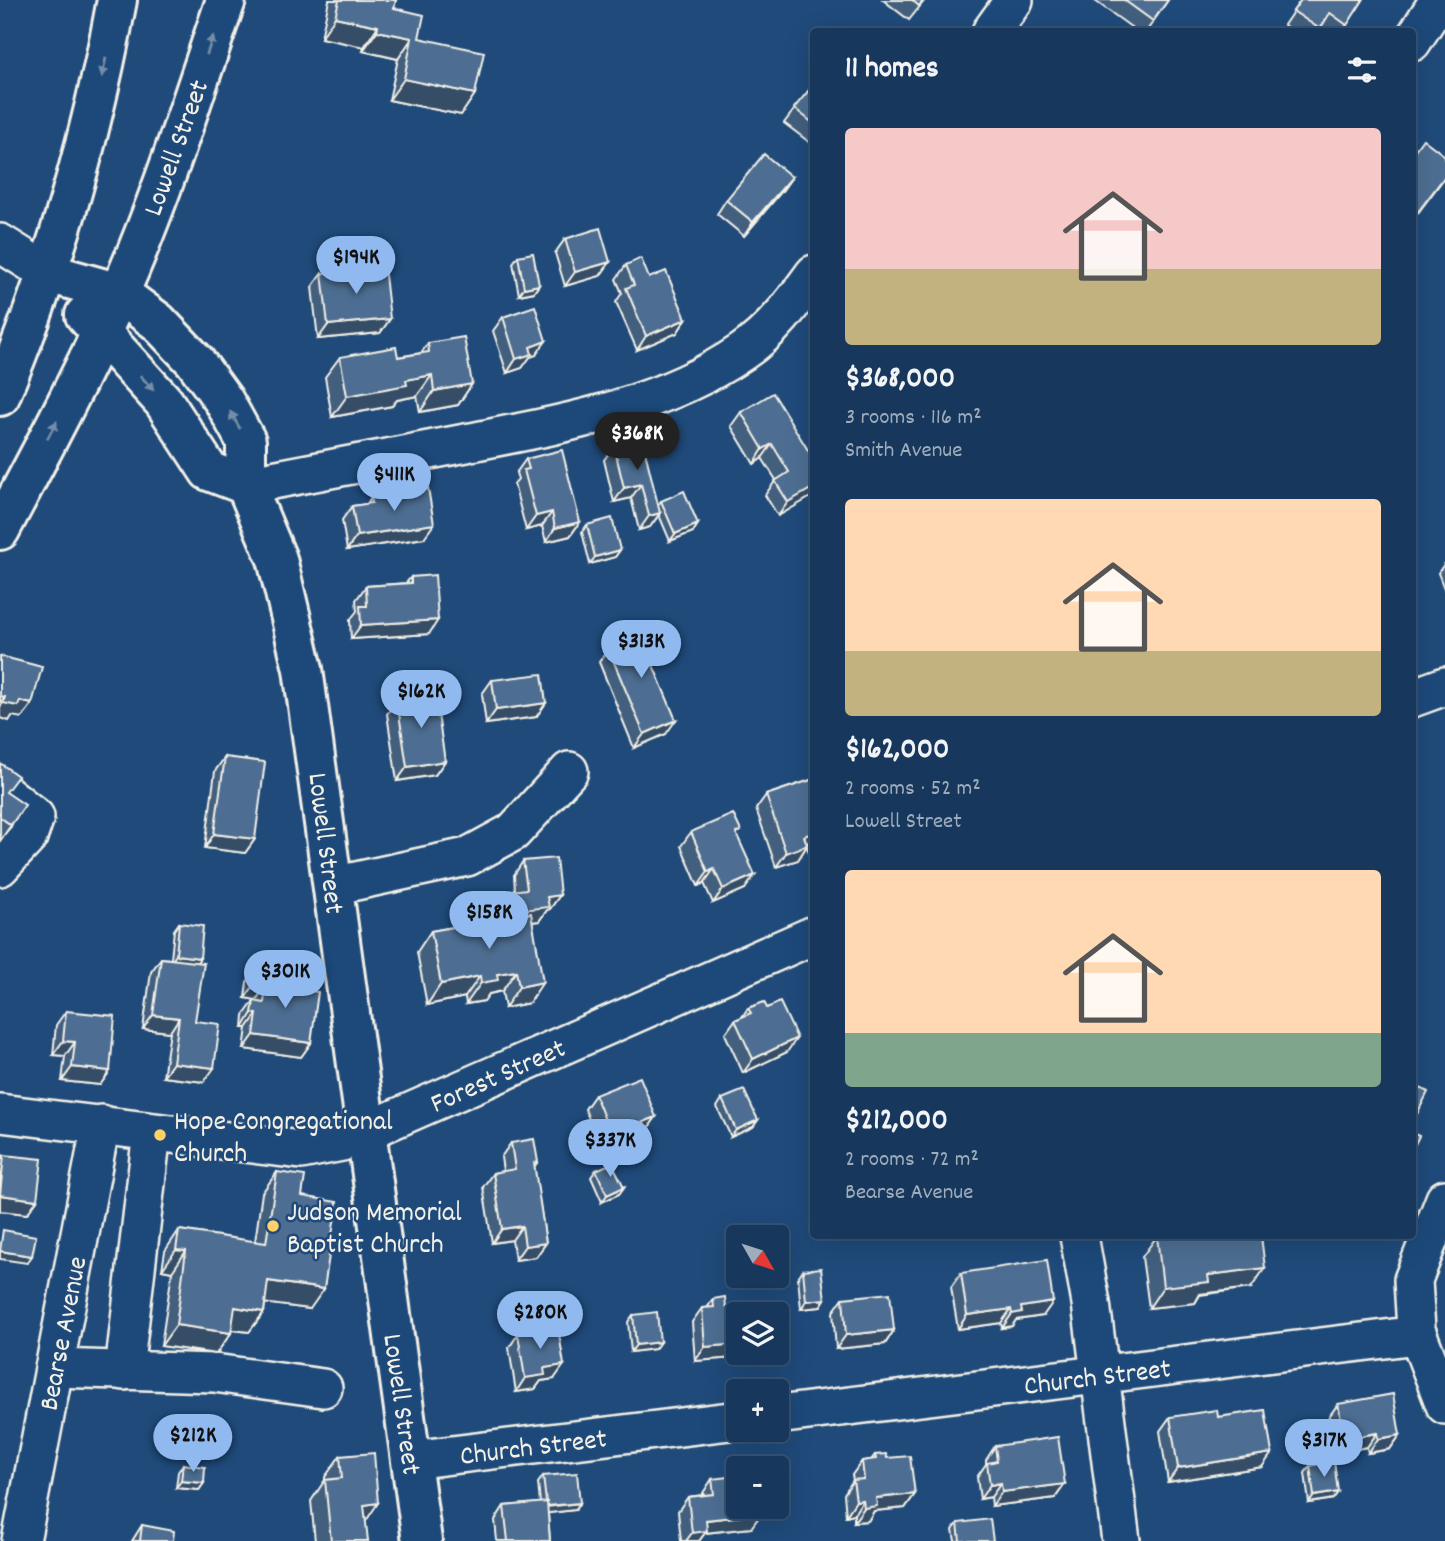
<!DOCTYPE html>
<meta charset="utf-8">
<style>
:root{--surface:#17385c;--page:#203f62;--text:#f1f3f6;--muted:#9eacbb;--line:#365272;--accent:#90b9f0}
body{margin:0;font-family:Dekko,sans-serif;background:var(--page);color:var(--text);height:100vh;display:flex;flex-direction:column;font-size:26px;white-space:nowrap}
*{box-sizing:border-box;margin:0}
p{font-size:23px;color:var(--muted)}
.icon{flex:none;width:38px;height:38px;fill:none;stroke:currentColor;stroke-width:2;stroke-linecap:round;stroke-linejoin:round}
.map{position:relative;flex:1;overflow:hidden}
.drawer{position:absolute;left:810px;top:28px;width:606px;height:1211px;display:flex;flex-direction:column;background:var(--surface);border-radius:7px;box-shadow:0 7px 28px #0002,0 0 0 2px var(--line)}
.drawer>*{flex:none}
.needle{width:46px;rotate:129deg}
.controls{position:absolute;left:726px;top:1225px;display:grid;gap:14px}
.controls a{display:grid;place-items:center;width:63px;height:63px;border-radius:7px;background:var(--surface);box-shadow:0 7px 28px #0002,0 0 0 2px var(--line);font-size:35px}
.price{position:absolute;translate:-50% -60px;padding:0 16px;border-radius:24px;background:var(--accent);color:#111;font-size:23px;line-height:46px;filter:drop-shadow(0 2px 4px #0008)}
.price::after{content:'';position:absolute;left:50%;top:42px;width:21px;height:16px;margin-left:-10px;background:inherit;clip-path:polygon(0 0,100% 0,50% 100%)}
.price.selected{background:#222;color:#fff}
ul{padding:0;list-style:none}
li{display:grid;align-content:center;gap:14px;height:371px;padding:0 35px}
li span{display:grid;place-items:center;height:217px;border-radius:7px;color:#555}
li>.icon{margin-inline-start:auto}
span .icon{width:126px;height:126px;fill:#fffc;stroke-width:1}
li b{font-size:30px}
h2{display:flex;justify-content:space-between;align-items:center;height:84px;padding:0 35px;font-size:30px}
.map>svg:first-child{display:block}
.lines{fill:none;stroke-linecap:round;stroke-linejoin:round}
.minor-casing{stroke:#f4f1e8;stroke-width:42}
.major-casing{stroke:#f4f1e8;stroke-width:44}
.minor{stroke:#1f4a7a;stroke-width:37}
.major{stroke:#1f4a7a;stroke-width:38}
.wall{fill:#425f7e;stroke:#f4f1e8;stroke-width:2}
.shaded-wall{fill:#364d66;stroke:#f4f1e8;stroke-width:2}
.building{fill:#4d6e92;stroke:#f4f1e8;stroke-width:2}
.oneway{fill:#748da6}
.poi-dot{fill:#ffd166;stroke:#1f4a7a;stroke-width:2.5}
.labels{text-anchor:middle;stroke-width:5;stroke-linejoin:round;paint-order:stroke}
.street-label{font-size:28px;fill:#f4f1e8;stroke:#1f4a7a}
.poi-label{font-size:28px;fill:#f4f1e8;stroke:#1f4a7a;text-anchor:start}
</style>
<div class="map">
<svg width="1445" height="1541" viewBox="0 0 1445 1541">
<rect width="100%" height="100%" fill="#1f4a7a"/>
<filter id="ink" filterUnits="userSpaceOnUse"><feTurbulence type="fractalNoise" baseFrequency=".0143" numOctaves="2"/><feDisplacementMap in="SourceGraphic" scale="14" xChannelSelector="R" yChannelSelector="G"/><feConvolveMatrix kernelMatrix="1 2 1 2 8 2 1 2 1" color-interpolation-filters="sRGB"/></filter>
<g filter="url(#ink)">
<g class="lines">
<g class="minor-casing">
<g id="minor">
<path d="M991 32 1014 0"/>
<path d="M1412 42 1439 0"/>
<path d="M0 243 48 273"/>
<path d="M246 485C319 471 393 457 466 443 562 424 660 408 742 352 772 332 793 303 814 274"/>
<path d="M1412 698 1445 686"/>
<path d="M0 789 35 817 28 837 0 867"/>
<path d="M333 886 467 857 513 832 569 771"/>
<path d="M0 1113 301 1150 342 1142 814 935"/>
<path d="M1445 1199 1413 1280 1416 1330 1445 1405"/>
<path d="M1079 1236 1091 1303 1121 1541"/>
<path d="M54 1368 214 1373 323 1388"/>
<path d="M124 1371 152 1132"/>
<path d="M777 1415 1417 1335"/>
<path d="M411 1460 738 1420"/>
<path d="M21 1541 101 1124"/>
</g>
</g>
<g class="major-casing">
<g id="major">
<path d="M48 273 119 293 158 322 195 361 224 401 246 441V485L277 559 303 669 422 1541"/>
<path d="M85 315 164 402 209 471 246 485"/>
<path d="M0 396C54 269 92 135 117 0"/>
<path d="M0 530C41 453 82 376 118 296 161 200 192 99 226 0"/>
</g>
</g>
<use href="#minor" class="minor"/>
<use href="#major" class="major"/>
</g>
<g class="wall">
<path d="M329 0H396L394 8 419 38 475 94 461 115 389 100 398 59 363 51 364 47 321 38Z"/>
<path d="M883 0H925L909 20Z"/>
<path d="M1096 0H1168L1146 32H1138L1095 1Z"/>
<path d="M1301 0H1363L1342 32H1327L1321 28 1318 32H1294L1284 25Z"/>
<path d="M814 84V144L813 145 784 123Z"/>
<path d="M1412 154 1445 177 1412 221Z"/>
<path d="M792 177 782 191 744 236 717 214 726 200Z"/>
<path d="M565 239 610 262 600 276 565 286 555 253Z"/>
<path d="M518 256 539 285 534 292 519 295 513 263Z"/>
<path d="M626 265 649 278 686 319 677 333 637 350 616 302 622 293 616 279Z"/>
<path d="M322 273 390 319 380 333 318 339 312 287Z"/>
<path d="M503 317 536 355 530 357 522 368 507 373 493 331Z"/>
<path d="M428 343 472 384 458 405 420 412 417 396 397 400 392 406 332 417 325 377 340 357H398L421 353Z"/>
<path d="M741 412 814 460V495L778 516 765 495 776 480 762 458 754 464 731 426Z"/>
<path d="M614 446 658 505 661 501 698 524 693 532 670 541 659 515 650 527 639 530 631 498 614 502 604 460Z"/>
<path d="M526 459 580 522 570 536 546 542 542 526 526 530 514 484 518 479 516 473Z"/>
<path d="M371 497 424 538 347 550 342 520 352 506 367 504Z"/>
<path d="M587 525 620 550 615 557 590 564 582 532Z"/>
<path d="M1445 563V591L1438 573Z"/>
<path d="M411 577 429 634 351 639 350 620 357 611 356 600 366 586 406 583Z"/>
<path d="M616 630 666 734 634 748 599 662 608 649 606 644Z"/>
<path d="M492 680 546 703 536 717 486 724 482 694Z"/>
<path d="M397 700 445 761 435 775 397 781 387 714Z"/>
<path d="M225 757 255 839 245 853 205 848 215 771Z"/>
<path d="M814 779V851L809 853 807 846 798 860 776 867 756 809 766 795Z"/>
<path d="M0 817 11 825 0 841Z"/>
<path d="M691 832 745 889 713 903 704 883 698 886 681 846Z"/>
<path d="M523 861 560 895 550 909 547 910 539 921 532 922 529 1003 505 1008 502 991 489 994 484 1001 466 1004 465 997 427 1005 417 952 431 931 503 918 501 905 511 891 515 890 514 875Z"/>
<path d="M179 923 200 958 196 962 195 1021 204 1082 163 1077 170 1032 143 1029 151 972 161 958 171 959 174 930Z"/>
<path d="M257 968 268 979 306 990 311 1043 301 1057 244 1049 247 1028H243L244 1015 254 1001 256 1002V1000L245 998 247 982Z"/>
<path d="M748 1008H767L787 1052 743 1073 725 1034 735 1020 742 1017Z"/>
<path d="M66 1011 110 1071 100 1085 62 1081 65 1056 53 1055 56 1025Z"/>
<path d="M595 1095 656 1117 646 1131 601 1150 585 1109Z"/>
<path d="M722 1099 758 1120 753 1127 731 1137 717 1107Z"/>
<path d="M511 1143 538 1162 534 1167 546 1243 536 1257 515 1260 512 1240 492 1243 483 1187 493 1173 503 1171 501 1157Z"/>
<path d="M4 1155 37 1200 27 1214 0 1211V1160Z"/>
<path d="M596 1170 624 1187 619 1194 602 1202 591 1177Z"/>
<path d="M277 1172 302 1196 310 1309 265 1303 264 1312 249 1332 231 1330V1333L216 1354 161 1346 172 1272 162 1270 165 1251 179 1230 255 1242 262 1193Z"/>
<path d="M1157 1236 1251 1288 1200 1295 1195 1303 1149 1308 1142 1257Z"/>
<path d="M803 1270 825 1299 820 1307 801 1309 798 1277Z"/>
<path d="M961 1273 1043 1316 1016 1320 1012 1326 1002 1328 1001 1323 958 1329 951 1287Z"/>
<path d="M843 1298 894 1330 885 1344 836 1349 833 1312Z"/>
<path d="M713 1299 726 1307 738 1353H751L748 1357 695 1361 692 1322 702 1308H707Z"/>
<path d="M633 1315 655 1349 631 1352 628 1322Z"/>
<path d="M518 1334 554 1379 541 1381 535 1389 516 1392 509 1348Z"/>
<path d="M1338 1404 1400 1435 1390 1449 1368 1453 1367 1447 1334 1453 1333 1447 1325 1449 1322 1435 1330 1425 1328 1418Z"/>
<path d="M1170 1417H1218L1262 1467 1168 1482 1160 1431Z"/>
<path d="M995 1446 1065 1484 1055 1498 992 1506 991 1497 980 1499 977 1477 986 1464V1460Z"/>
<path d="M875 1455 887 1458 915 1494 905 1508 874 1511 868 1521 854 1522V1514L846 1516 844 1494 853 1480 852 1475 862 1461 871 1460Z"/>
<path d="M340 1456 368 1541H315L311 1501 325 1480V1477Z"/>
<path d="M183 1464 204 1483 199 1490 176 1488 178 1472Z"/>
<path d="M1310 1466 1338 1492 1333 1499 1309 1503 1305 1473Z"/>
<path d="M543 1476 575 1510 548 1513 550 1541H497L495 1520 504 1506 540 1503 538 1483Z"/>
<path d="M712 1479 751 1528 705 1533 699 1541H681L678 1511 688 1497 703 1495V1493Z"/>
<path d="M958 1523 993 1541H955L953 1530Z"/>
<path d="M142 1525 173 1541H132Z"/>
</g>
<g class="shaded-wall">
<path d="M335 17 378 26 364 47 321 38Z"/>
<path d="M377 31 412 38 398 59 363 51Z"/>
<path d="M404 79 475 94 461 115 389 100Z"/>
<path d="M792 177 782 191 744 236 753 222Z"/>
<path d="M610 262 600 276 565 286 575 272Z"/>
<path d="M539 285 534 292 519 295 524 288Z"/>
<path d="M390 319 380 333 318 339 328 325Z"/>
<path d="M686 319 677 333 637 350 646 336Z"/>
<path d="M546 341 536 355 530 357 522 368 507 373 516 359 530 347Z"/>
<path d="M432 375 417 396 397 400 392 406 332 417 347 396 406 380Z"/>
<path d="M472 384 458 405 420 412 434 391Z"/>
<path d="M772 444 762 458 754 464 763 449Z"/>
<path d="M641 484 631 498 614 502 624 488Z"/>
<path d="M814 487V495L778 516 788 502Z"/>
<path d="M552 512 542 526 526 530 536 516Z"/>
<path d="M660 513 650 527 639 530 649 516Z"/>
<path d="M580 522 570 536 546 542 555 528Z"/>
<path d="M434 524 424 538 347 550 357 536Z"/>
<path d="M698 524 693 532 670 541 675 534Z"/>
<path d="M620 550 615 557 590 564 595 557Z"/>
<path d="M438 620 429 634 351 639 361 625Z"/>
<path d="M0 696 5 697 0 703Z"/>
<path d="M20 701 32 704 22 718 12 716 9 721 0 718V707L3 703Z"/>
<path d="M546 703 536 717 486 724 496 710Z"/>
<path d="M676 720 666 734 634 748 644 734Z"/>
<path d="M445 761 435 775 397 781 407 767Z"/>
<path d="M814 832V835L806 845 804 836Z"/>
<path d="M214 834 255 839 245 853 205 848Z"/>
<path d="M807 845 798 860 776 867 786 853Z"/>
<path d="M714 869 704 883 698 886 708 872Z"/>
<path d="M755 875 745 889 713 903 723 889Z"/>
<path d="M560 895 550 909 547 910 539 921 504 925 513 911 547 897Z"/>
<path d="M176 955 200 958 195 965 171 962Z"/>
<path d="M516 971 502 991 489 994 484 1001 466 1004 481 983 497 974Z"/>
<path d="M480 976 465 997 427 1005 441 984Z"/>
<path d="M543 982 529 1003 505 1008 519 987Z"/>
<path d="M255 984 266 986 256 1000 245 998Z"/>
<path d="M252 1013 257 1014 247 1028H243Z"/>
<path d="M153 1015 179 1018 170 1032 143 1029Z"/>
<path d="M254 1035 311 1043 301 1057 244 1049Z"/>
<path d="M797 1038 787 1052 743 1073 753 1059Z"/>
<path d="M63 1041 75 1042 65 1056 53 1055Z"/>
<path d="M173 1063 214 1068 204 1082 163 1077Z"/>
<path d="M72 1067 110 1071 100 1085 62 1081Z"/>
<path d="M656 1117 646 1131 601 1150 611 1135Z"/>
<path d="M758 1120 753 1127 731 1137 736 1130Z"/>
<path d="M624 1187 619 1194 602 1202 607 1195Z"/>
<path d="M0 1195 37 1200 27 1214 0 1211Z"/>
<path d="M522 1226 512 1240 492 1243 502 1229Z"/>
<path d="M546 1243 536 1257 515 1260 525 1246Z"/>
<path d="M176 1250 186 1251 172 1272 162 1270Z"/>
<path d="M0 1251 32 1256 27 1263 0 1259Z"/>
<path d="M1265 1268 1251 1288 1200 1294 1195 1303 1149 1308 1163 1287 1208 1275Z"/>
<path d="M268 1281 324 1289 310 1309 254 1302Z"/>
<path d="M825 1299 820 1307 801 1309 806 1301Z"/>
<path d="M1053 1302 1043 1316 1016 1320 1012 1326 1002 1328 1012 1314 1021 1307Z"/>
<path d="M235 1307 264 1312 249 1332 220 1328Z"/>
<path d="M1011 1309 1001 1323 958 1329 967 1315Z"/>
<path d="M176 1325 231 1333 216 1354 161 1346Z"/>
<path d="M894 1330 885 1344 836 1349 846 1335Z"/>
<path d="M660 1342 655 1349 631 1352 636 1345Z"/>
<path d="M738 1344V1353H751L748 1357 695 1361 705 1347Z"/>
<path d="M564 1365 554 1379 541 1381 535 1389 516 1392 525 1378 544 1368Z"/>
<path d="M1342 1433 1333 1447 1325 1449 1335 1435Z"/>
<path d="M1377 1433 1367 1447 1334 1453 1344 1439Z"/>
<path d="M1400 1435 1390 1449 1368 1453 1378 1439Z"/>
<path d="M1272 1453 1262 1467 1168 1482 1178 1468Z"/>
<path d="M181 1481 204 1483 199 1490 176 1488Z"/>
<path d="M1001 1483 991 1497 980 1499 990 1485Z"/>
<path d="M1065 1484 1055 1498 992 1506 1002 1492Z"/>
<path d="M1338 1492 1333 1499 1309 1503 1314 1496Z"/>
<path d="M915 1494 905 1508 874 1511 868 1521 854 1522 864 1508 876 1498Z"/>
<path d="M863 1500 854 1514 846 1516 856 1501Z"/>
<path d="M378 1503 364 1524V1505Z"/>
<path d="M580 1503 575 1510 541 1514 546 1507Z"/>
<path d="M761 1514 751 1528 705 1533 699 1541H686L692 1533 706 1520Z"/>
</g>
<g class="building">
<path d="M339 0H396L394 8 424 15 419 38 484 52 475 94 404 79 412 38 377 31 378 26 335 17Z"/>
<path d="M912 0H924L919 6Z"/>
<path d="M1124 0H1168L1153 21Z"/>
<path d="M1301 0H1363L1347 25 1330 13 1320 29 1293 11Z"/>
<path d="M814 84V124L794 108Z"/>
<path d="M1423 139 1445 156V176L1417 213 1412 210V154Z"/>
<path d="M764 154 792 177 753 222 726 200Z"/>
<path d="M600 228 610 262 575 272 565 239Z"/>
<path d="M533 253 539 285 524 288 518 256Z"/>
<path d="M641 258 649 278 666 271 686 319 646 336 626 288 634 285 626 265Z"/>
<path d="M384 266 390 319 328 325 322 273Z"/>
<path d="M535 306 546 341 530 347 532 354 516 359 503 317Z"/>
<path d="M464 337 472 384 434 391 432 375 406 380 407 385 347 396 340 357 396 347 398 357 429 352 428 343Z"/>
<path d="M773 393 814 460V487L788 502 775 481 789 472 772 444 763 449 741 412Z"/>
<path d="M642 439 660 513 649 516 641 484 624 488 614 446Z"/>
<path d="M562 450 580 522 555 528 552 512 536 516 524 470 529 469 526 459Z"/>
<path d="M428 488 434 524 357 536 352 506 372 503 371 497Z"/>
<path d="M684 491 698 524 675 534 661 501Z"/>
<path d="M612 518 620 550 595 557 587 525Z"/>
<path d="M435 575 438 620 361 625 360 606H367L366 586 411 583V577Z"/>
<path d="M635 622 676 720 644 734 608 648 621 643 616 630Z"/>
<path d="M0 656 42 667 32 704 20 701 18 706 3 703 5 697 0 696Z"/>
<path d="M542 674 546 703 496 710 492 680Z"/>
<path d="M435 694 445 761 407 767 397 700Z"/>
<path d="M225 757 265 762 255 839 214 834Z"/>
<path d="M0 763 18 776 6 792 25 805 11 825 0 817Z"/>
<path d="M814 779V832L804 836 807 845 786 853 766 795Z"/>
<path d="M733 814 741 831 736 833 755 875 723 889 714 869 708 872 691 832Z"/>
<path d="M556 858 560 895 547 897 549 907 513 911 511 891 527 889 523 861Z"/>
<path d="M531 913 543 982 519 987 516 971 497 974 498 980 481 983 480 976 441 984 431 931Z"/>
<path d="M179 923 203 926 200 958 176 955Z"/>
<path d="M161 958 204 963 195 1021 220 1024 214 1068 173 1063 179 1018 153 1015Z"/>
<path d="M257 968 269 969 268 979 306 985V990L318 992 311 1043 254 1035 257 1014 252 1013 254 1001 264 1003 266 986 255 984Z"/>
<path d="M764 1002 767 1008 780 1002 797 1038 753 1059 735 1020 751 1013 748 1008Z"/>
<path d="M66 1011 115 1016 110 1071 72 1067 75 1042 63 1041Z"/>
<path d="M640 1077 656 1117 611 1135 595 1095Z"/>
<path d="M1412 1084 1428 1092 1412 1124Z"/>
<path d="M744 1090 758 1120 736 1130 722 1099Z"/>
<path d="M1412 1133 1419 1136 1412 1150Z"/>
<path d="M534 1139 538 1162 534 1163 546 1243 525 1246 522 1226 502 1229 493 1173 515 1169 511 1143Z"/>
<path d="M4 1155 42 1159 37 1200 0 1195Z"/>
<path d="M612 1163 624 1187 607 1195 596 1170Z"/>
<path d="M277 1172 305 1176 302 1196 337 1202 324 1289 268 1281 264 1312 235 1307 231 1333 176 1325 186 1251 176 1250 179 1230 266 1243Z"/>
<path d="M3 1230 36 1236 32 1256 0 1251Z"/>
<path d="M1157 1236H1261L1265 1268 1208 1275 1209 1282 1163 1287Z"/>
<path d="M1047 1260 1053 1302 1021 1307 1022 1312 1012 1314 1011 1309 967 1315 961 1273Z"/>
<path d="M821 1268 825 1299 806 1301 803 1270Z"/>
<path d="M890 1293 894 1330 846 1335 843 1298Z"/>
<path d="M725 1297 726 1307 755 1305V1314H738V1344L705 1347 702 1308 714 1307 713 1299Z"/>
<path d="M657 1312 660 1342 636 1345 633 1315Z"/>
<path d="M558 1327 564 1365 544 1368 545 1375 525 1378 518 1334Z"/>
<path d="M1393 1394 1400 1435 1378 1439 1377 1433 1344 1439 1342 1433 1335 1435 1332 1421 1341 1420 1338 1404Z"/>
<path d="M1217 1410 1218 1417 1265 1410 1272 1453 1178 1468 1170 1417Z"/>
<path d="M1058 1437 1065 1484 1002 1492 1001 1483 990 1485 987 1463 997 1461 995 1446Z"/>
<path d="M374 1453 378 1503 364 1505 368 1541H331L325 1480 342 1478 340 1456Z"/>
<path d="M886 1454 887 1458 910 1456 915 1494 876 1498 877 1506 864 1508 863 1500 856 1501 853 1480 864 1479 862 1461 876 1459 875 1455Z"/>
<path d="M1334 1461 1338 1492 1314 1496 1310 1466Z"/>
<path d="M183 1464 205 1467 204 1483 181 1481Z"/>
<path d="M577 1473 580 1503 547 1506V1502H546L543 1476Z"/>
<path d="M738 1476V1507H760L761 1514 706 1520 707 1531 692 1533 688 1497 714 1494 712 1479Z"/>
<path d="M547 1502 550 1541H508L504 1506Z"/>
<path d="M990 1519 993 1541H960L958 1523Z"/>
<path d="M142 1525 174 1531 173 1541H140Z"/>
</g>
<defs><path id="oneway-solid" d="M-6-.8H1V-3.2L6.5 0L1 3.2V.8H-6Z" transform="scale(1.75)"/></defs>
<g class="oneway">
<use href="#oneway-solid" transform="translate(210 45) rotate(-71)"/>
<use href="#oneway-solid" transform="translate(104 67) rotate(102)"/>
<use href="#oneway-solid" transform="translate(147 383) rotate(48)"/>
<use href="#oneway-solid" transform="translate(235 420) rotate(-120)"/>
<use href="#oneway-solid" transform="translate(52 430) rotate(-62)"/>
</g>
</g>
<g class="poi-dot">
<circle cx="160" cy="1135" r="7"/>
<circle cx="273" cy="1226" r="7"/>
</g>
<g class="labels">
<g class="street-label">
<text transform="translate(174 147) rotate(-70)" y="10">Lowell Street</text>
<text transform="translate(328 843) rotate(83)" y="10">Lowell Street</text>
<text transform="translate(497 1074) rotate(-24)" y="10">Forest Street</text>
<text transform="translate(61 1333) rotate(-79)" y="10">Bearse Avenue</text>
<text transform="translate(1097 1375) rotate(-7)" y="10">Church Street</text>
<text transform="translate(404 1404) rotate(82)" y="10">Lowell Street</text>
<text transform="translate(533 1445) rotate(-7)" y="10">Church Street</text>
</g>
<g class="poi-label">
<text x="174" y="1129">Hope Congregational<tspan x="174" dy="32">Church</tspan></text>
<text x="287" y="1220">Judson Memorial<tspan x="287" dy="32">Baptist Church</tspan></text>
</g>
</g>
</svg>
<div class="controls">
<a><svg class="needle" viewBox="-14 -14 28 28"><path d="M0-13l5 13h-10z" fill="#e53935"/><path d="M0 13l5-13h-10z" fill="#9eacbb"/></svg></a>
<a><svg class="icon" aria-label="layers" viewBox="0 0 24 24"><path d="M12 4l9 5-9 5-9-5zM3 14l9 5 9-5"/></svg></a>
<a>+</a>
<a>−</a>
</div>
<b class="price" style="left:356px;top:296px">$194K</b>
<b class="price selected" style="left:637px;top:472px">$368K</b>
<b class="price" style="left:394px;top:513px">$411K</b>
<b class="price" style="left:641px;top:680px">$313K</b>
<b class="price" style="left:421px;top:730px">$162K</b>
<b class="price" style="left:489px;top:951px">$158K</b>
<b class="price" style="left:285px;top:1010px">$301K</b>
<b class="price" style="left:610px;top:1179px">$337K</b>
<b class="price" style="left:540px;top:1351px">$280K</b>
<b class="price" style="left:193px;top:1474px">$212K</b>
<b class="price" style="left:1324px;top:1479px">$317K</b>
<section class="drawer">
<h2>11 homes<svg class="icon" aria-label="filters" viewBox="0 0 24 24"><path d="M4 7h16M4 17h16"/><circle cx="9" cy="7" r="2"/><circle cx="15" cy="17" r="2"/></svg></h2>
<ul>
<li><span style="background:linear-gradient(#f6c9c9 65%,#c2b280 0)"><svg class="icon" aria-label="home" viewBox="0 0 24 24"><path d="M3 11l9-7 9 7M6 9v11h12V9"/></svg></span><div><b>$368,000</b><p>3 rooms · 116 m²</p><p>Smith Avenue</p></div></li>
<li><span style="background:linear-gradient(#ffd9b3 70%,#c2b280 0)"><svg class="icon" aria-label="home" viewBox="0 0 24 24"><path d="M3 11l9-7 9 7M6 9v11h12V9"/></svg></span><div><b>$162,000</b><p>2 rooms · 52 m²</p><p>Lowell Street</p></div></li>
<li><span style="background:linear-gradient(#ffd9b3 75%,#7fa58c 0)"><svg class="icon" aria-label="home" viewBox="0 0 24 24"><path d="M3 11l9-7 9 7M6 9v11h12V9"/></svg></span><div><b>$212,000</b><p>2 rooms · 72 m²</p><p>Bearse Avenue</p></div></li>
</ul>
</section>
</div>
